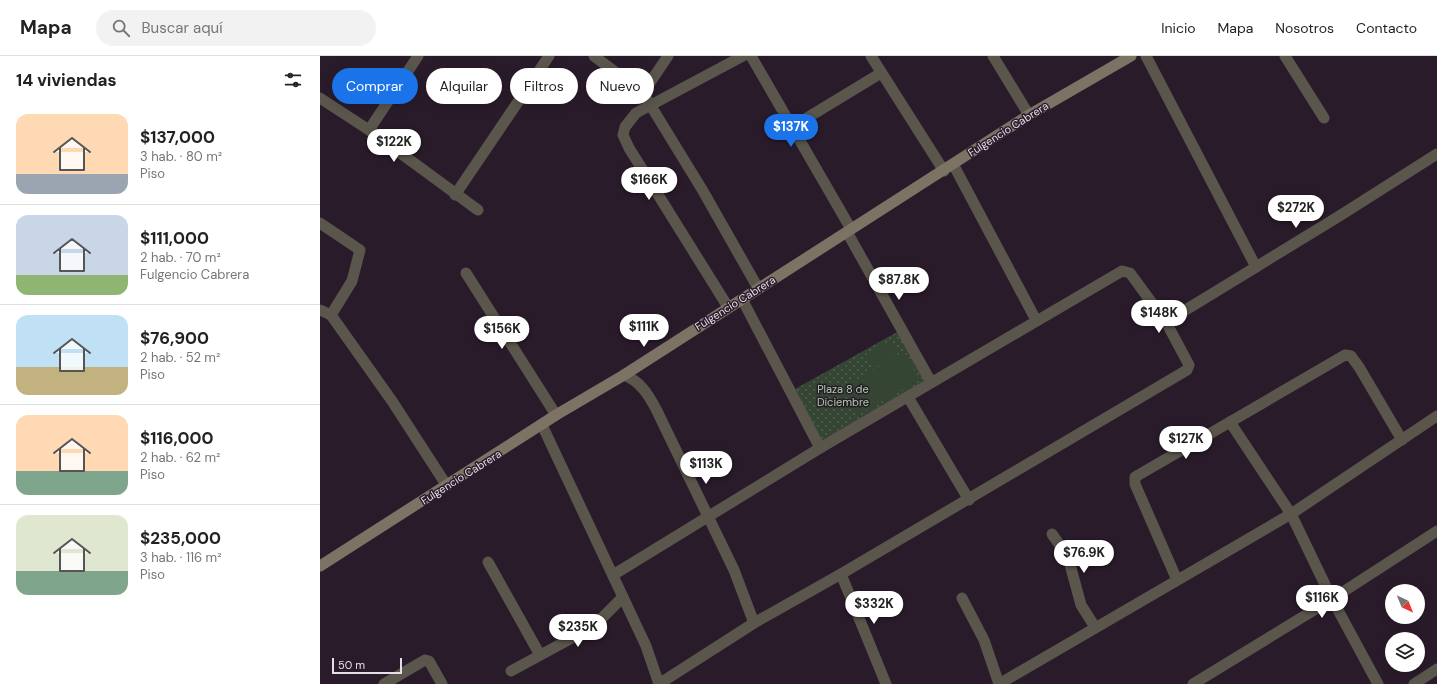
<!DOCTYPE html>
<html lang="es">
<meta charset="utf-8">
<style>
:root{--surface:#fff;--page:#f2f2f2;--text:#222;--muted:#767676;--line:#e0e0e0;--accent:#1a73e8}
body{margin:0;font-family:"DM Sans",sans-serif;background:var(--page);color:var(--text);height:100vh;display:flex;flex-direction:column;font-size:15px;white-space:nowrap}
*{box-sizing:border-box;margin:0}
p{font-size:13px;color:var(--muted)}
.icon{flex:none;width:22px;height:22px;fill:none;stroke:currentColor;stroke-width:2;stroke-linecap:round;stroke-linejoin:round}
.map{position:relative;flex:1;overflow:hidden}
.drawer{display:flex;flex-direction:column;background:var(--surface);width:320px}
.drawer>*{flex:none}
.guide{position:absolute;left:12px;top:12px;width:380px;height:36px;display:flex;gap:8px}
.needle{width:26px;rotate:137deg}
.fabs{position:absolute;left:1065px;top:528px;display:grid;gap:8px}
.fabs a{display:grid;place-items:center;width:40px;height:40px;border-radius:50%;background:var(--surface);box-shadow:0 2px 10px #0003;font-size:20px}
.scale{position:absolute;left:12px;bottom:10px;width:70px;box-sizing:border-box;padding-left:4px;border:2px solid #e7dde8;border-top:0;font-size:11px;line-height:14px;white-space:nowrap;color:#e7dde8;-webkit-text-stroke:3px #2a1b2b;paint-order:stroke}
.price{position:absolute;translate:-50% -34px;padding:0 9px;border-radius:14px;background:#fff;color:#222;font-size:13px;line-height:26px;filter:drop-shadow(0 1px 2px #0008)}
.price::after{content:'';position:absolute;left:50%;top:24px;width:12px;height:9px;margin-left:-6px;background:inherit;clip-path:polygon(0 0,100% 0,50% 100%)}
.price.selected{background:var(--accent);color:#fff}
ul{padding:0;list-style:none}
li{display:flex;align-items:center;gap:12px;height:100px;padding:0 16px}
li+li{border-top:1px solid var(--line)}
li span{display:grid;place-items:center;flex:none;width:112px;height:80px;border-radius:12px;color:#555}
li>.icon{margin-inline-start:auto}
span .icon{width:48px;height:48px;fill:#fffc;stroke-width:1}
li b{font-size:17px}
h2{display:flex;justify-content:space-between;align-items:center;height:48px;padding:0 16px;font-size:17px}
.tag{padding:0 14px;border-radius:18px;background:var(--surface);box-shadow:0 2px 10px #0003;font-size:14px;line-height:36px}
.tag.selected{background:var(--accent);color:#fff}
header{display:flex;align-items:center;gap:24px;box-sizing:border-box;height:56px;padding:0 20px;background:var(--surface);border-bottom:1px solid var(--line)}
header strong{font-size:19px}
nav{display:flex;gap:22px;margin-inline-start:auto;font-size:14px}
.search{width:280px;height:36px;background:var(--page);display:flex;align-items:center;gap:10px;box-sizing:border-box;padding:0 14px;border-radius:22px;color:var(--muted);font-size:15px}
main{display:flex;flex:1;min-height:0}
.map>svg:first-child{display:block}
.park{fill:url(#park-dots)}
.pitch{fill:#344534}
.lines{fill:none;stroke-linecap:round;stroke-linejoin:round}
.minor{stroke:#5b564c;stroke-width:11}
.secondary{stroke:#7c7364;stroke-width:11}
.labels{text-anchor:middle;stroke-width:3;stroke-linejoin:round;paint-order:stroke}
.street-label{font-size:11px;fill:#e7dde8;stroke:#2a1b2b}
.park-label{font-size:11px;fill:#a6cea5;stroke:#2a1b2b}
</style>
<header>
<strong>Mapa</strong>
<div class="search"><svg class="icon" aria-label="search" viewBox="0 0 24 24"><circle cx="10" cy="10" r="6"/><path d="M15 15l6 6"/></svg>Buscar aquí</div>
<nav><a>Inicio</a><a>Mapa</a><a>Nosotros</a><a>Contacto</a></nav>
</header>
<main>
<section class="drawer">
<h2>14 viviendas<svg class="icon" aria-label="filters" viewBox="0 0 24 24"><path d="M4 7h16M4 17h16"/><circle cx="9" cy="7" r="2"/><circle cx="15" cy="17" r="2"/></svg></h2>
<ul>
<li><span style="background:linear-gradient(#ffd9b3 75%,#9aa5b1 0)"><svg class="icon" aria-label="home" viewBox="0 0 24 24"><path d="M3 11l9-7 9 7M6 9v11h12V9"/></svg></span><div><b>$137,000</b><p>3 hab. · 80 m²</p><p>Piso</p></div></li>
<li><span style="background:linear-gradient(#c9d6e8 75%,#8fb573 0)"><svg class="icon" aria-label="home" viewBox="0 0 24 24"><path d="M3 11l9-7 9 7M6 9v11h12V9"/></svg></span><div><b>$111,000</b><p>2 hab. · 70 m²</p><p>Fulgencio Cabrera</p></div></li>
<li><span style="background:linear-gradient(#bfe0f5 65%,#c2b280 0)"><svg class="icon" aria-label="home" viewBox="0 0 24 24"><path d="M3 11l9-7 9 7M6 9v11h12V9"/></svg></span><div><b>$76,900</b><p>2 hab. · 52 m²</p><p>Piso</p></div></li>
<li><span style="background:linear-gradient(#ffd9b3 70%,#7fa58c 0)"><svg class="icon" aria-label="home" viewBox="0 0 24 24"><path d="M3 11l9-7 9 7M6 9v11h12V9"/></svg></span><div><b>$116,000</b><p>2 hab. · 62 m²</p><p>Piso</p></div></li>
<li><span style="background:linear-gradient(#dfe7d0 70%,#7fa58c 0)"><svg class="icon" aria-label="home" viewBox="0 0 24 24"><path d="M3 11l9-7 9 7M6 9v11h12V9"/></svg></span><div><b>$235,000</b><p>3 hab. · 116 m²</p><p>Piso</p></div></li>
</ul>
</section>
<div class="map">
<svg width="1117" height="628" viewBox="0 0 1117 628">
<defs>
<pattern id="park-dots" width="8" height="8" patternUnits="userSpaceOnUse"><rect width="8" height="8" fill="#344534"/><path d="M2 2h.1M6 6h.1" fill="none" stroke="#515f51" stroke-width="1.8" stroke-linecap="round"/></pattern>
</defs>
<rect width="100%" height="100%" fill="#2a1b2b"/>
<path class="park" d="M579 275 605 324 501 385 475 333Z"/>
<g class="pitch">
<path d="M570 285 578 299 554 312 546 298Z"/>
<path d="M584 296 600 324 539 358 523 332Z"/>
</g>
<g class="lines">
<g class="minor">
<path d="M274 0 323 37 383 135 438 232"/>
<path d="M431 0 531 173"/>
<path d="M551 0 624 115"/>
<path d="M673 0 709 59"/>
<path d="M826 0 936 211"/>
<path d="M965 0 1004 62"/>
<path d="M323 37 348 0"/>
<path d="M0 42 49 74 158 154"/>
<path d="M472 71 561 17"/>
<path d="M49 74 98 0"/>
<path d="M633 108 716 264"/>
<path d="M135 139 229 0"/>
<path d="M0 167 40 194 32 225 11 259 72 345 127 430"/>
<path d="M527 176 611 326"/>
<path d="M146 217 236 359"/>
<path d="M422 243 500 392"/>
<path d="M408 251 309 92 303 79 305 71 316 57 423 0"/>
<path d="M0 254 11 259"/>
<path d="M846 266 1021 159 1117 98"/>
<path d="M304 319C320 325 328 338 336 353L414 514 434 567"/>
<path d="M588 341 649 444"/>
<path d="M910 366 1025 299 1031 300 1039 311 1082 384"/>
<path d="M222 369 326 590 339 628"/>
<path d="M732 478 748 501 761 549 775 571"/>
<path d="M168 506 220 599"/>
<path d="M521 518 566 628"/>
<path d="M293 519 500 392 802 215 810 217 846 266 869 309 867 314 521 518 434 567 339 628"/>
<path d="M857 524 815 428V421L910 366 971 458 1012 543 1058 628"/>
<path d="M642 542 664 584 679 628"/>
<path d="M191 615 263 576 283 561 303 541"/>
<path d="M64 628 105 604 109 605 122 628"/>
<path d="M679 628 971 458 1117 360"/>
<path d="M873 628 1012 543 1117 475"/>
<path d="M1094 628 1117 613"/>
</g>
<path class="secondary" d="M0 510 236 359 304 319 709 59 811 0"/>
</g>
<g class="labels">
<g class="street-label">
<text transform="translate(688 73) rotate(-32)" y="4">Fulgencio Cabrera</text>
<text transform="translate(415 247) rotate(-32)" y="4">Fulgencio Cabrera</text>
<text transform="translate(141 421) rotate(-32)" y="4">Fulgencio Cabrera</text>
</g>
<g class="park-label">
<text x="523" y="337">Plaza 8 de<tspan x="523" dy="13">Diciembre</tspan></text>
</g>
</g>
</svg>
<div class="fabs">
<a><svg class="needle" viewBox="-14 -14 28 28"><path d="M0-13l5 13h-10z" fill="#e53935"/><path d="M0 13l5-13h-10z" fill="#767676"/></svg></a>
<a><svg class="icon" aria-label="layers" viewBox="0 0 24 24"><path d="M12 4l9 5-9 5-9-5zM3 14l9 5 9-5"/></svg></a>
</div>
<div class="scale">50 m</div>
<b class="price selected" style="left:471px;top:92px">$137K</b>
<b class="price" style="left:74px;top:107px">$122K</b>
<b class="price" style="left:329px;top:145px">$166K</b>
<b class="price" style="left:976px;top:173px">$272K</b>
<b class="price" style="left:579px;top:245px">$87.8K</b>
<b class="price" style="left:839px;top:278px">$148K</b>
<b class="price" style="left:324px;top:292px">$111K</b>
<b class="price" style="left:182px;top:294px">$156K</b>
<b class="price" style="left:866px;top:404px">$127K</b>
<b class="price" style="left:386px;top:429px">$113K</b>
<b class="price" style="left:764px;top:518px">$76.9K</b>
<b class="price" style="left:1002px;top:563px">$116K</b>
<b class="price" style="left:554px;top:569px">$332K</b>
<b class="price" style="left:258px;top:592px">$235K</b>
<div class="guide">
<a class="tag selected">Comprar</a>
<a class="tag">Alquilar</a>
<a class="tag">Filtros</a>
<a class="tag">Nuevo</a>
</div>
</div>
</main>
